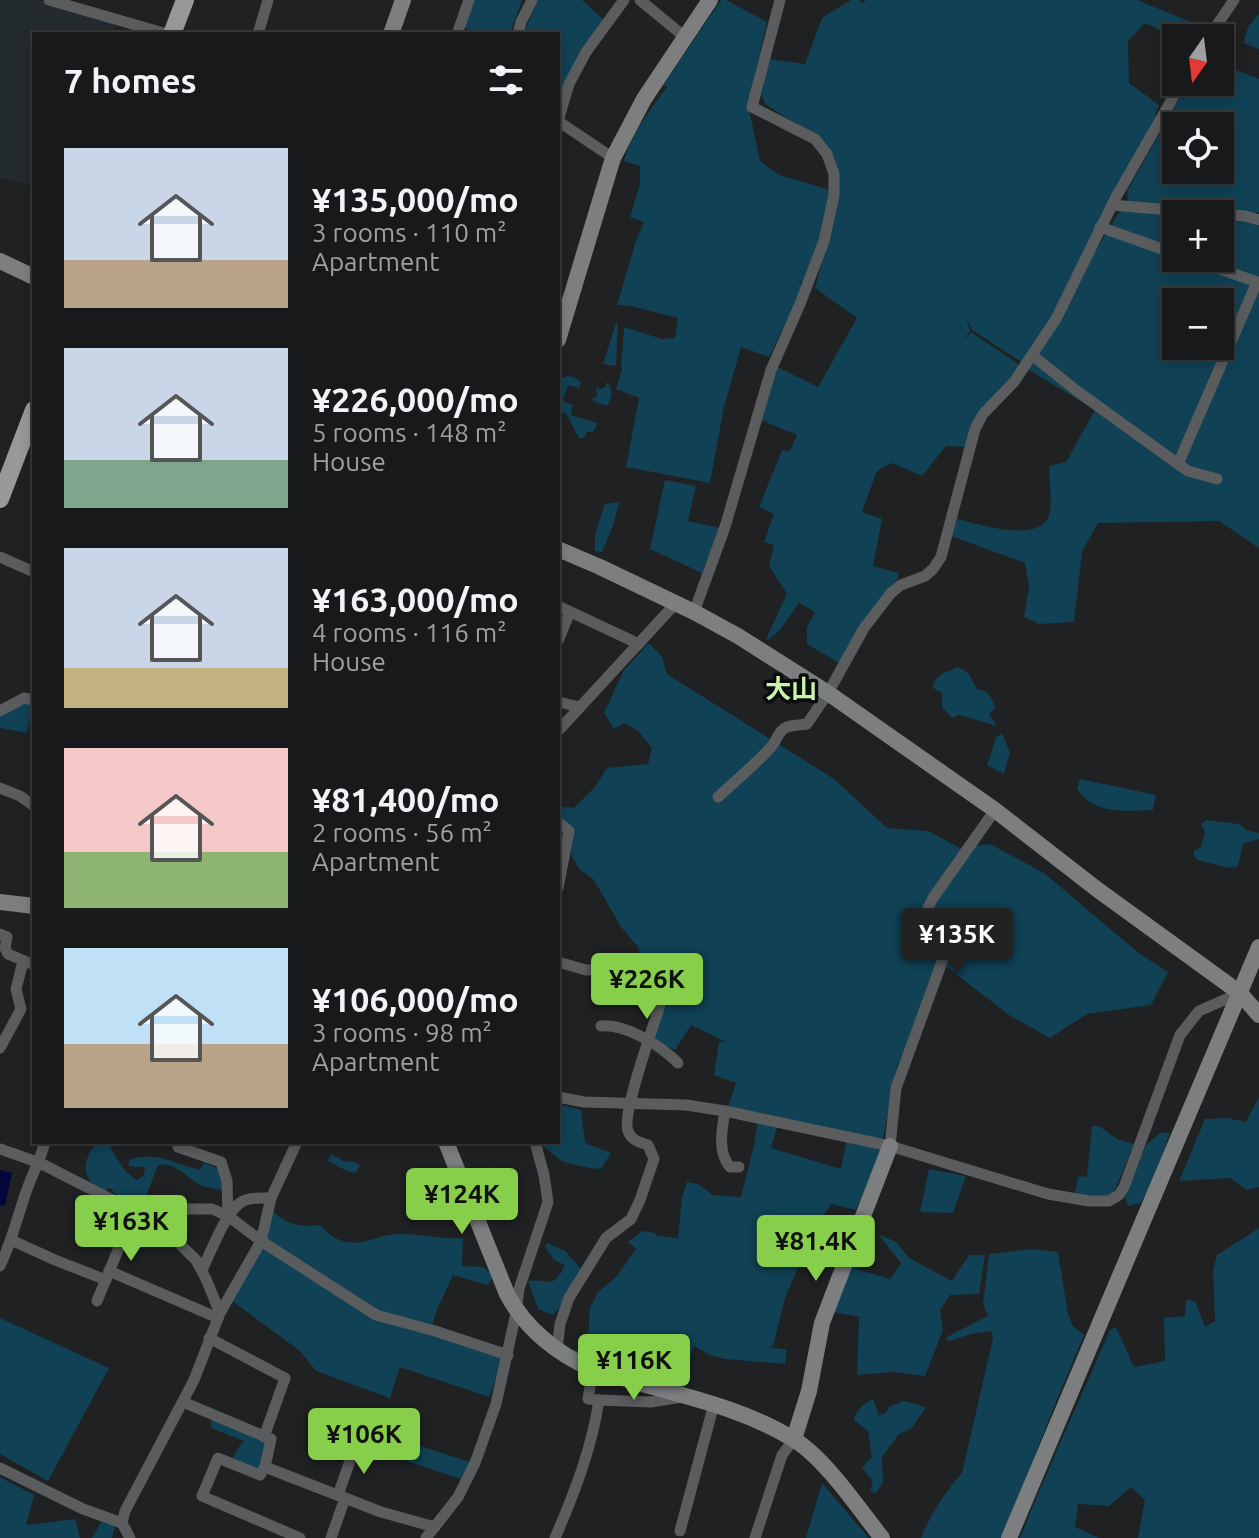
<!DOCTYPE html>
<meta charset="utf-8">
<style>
:root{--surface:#17191a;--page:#242627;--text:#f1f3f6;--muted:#9ea0a2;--line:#363839;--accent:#87cf4a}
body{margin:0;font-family:Ubuntu,"Noto Sans JP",sans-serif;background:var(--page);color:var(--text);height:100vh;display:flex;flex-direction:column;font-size:30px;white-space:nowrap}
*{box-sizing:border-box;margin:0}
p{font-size:26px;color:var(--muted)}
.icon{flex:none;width:44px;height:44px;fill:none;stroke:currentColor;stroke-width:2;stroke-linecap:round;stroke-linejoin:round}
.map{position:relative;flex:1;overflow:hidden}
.sheet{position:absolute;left:32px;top:32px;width:528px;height:1112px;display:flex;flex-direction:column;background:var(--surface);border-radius:0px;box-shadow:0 4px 12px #0003,0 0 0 2px var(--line)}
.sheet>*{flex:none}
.needle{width:52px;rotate:194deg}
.tools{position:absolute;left:1162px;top:24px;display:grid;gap:16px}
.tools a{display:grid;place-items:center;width:72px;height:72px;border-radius:0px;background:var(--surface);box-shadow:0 4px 12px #0003,0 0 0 2px var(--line);font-size:40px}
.price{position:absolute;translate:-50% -68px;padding:0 18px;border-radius:8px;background:var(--accent);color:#111;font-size:26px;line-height:52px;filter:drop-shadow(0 2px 4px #0008)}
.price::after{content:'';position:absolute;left:50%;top:48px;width:24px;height:18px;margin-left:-12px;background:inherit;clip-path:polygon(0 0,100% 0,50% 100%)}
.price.active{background:#222;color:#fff}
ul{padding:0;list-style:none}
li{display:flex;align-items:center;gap:24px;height:200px;padding:0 32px}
li span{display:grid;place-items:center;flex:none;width:224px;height:160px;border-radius:0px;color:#555}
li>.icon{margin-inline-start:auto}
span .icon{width:96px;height:96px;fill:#fffc;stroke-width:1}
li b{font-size:34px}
h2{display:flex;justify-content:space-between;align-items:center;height:96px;padding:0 32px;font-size:34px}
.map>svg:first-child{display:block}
.built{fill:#232b2f}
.green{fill:#104154;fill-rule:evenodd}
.water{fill:#03063c}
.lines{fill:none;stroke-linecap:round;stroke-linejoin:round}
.street{stroke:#5b5c5d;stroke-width:11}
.secondary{stroke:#7c7e7f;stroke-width:16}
.primary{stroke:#969899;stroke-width:18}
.labels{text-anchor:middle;stroke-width:7;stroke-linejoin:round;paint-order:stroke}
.neighbourhood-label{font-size:26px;font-weight:bold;fill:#caf3af;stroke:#0a0b0b}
</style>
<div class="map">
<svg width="1259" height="1538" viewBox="0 0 1259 1538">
<rect width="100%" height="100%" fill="#1f2123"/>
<path class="built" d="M0 0H40L116 24 113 34H34V186L0 178Z"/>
<g class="green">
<path d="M471 0H522L510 34H473L464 27Z"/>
<path d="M538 0H582L604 20 558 104V34H523Z"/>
<path d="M721 0H726L767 22 748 104 760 161 779 175 830 190 821 234 804 285 796 276 803 287 769 357 741 347 724 407 710 483 626 467 639 398 616 389 622 369 621 368 624 327 662 339 675 338 678 318 631 306 617 305 636 241 644 222 630 217 640 184V166L624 161C630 137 652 106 668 86H663Z"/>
<path d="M851 0H859L862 3 866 0H1137L1203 27 1193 38H1176L1145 23 1128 41 1129 83 1159 105 1155 116 1159 118 1048 327 1023 363 972 330 966 317 970 331 961 343 971 332 1021 366 966 447 946 446 922 476 892 463 877 471 862 512 882 519 873 566 899 573 897 580 885 592 839 663 807 644V627L815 612 799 603 780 630 768 640 766 639 787 594 769 566 774 545 764 542 774 514 759 507 782 450 790 451 797 435 761 420 777 367 818 387 857 318 815 288 838 202 825 146 797 124 765 104 761 94 770 59 805 64 822 18Z"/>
<path d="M1259 14V49L1244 43C1245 31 1250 23 1259 14Z"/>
<path d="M1220 48 1234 52 1230 68 1259 79V212L1248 215 1128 201 1127 191 1189 82H1220ZM1176 126H1220V170H1176Z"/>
<path d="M1123 206 1176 214V258H1220V214L1245 216 1259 227V548L1219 521 1098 523 1082 552 1074 622 1039 624 1024 617 1029 588 1025 563 951 536 957 519C978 524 1045 546 1050 511 1052 497 1049 481 1049 466L1066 462 1095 410 1024 367ZM1176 302H1220V346H1176Z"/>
<path d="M616 323 618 324 616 366 603 364Z"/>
<path d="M567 376 573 377 581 382 579 388 568 385 563 401 573 405 571 415 597 423 594 431 587 432 584 438H579L566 414 558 410 560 379Z"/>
<path d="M607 382C613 391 613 396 607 406L593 401 592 399 597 397 596 388 600 389 605 387Z"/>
<path d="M665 480 696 486 688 521 720 528 702 573 650 549Z"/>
<path d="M619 502 613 526 602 552 595 551V534L605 504Z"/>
<path d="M649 643 662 657 667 674 834 779 887 828 928 831 960 848 990 844 1044 873 1140 954 1168 972 1151 1005 1087 1014 1050 1038 1009 1015 944 965 910 1036 897 1067 882 1143 727 1110 736 1083 714 1075 719 1042H726L691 1025 675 1050 650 1040 668 992 651 971 641 967 639 948 621 927 594 880 579 869 571 854V831L558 827V806L574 808 594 788 607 768 648 764 652 748 638 731 624 723 614 729 604 713 624 670Z"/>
<path d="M958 667 968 673 977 689 987 692 996 707 989 714 997 726 959 715 952 718 942 707V693L933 688C935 673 946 673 958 667Z"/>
<path d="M23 702 34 703 27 733 0 728V711Z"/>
<path d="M1002 733 1010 752 1004 774 987 765 996 738Z"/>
<path d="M1080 779 1156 795 1153 810C1126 811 1094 815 1077 789Z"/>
<path d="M1206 820 1239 824 1246 830 1259 833V839L1243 844 1238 866 1229 868 1197 860 1194 856V851L1201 847 1205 831 1201 824Z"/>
<path d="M1259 1097V1187L1247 1190 1230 1178 1179 1181 1205 1119 1227 1118 1246 1122Z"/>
<path d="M558 1104 581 1110 585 1143 611 1153 601 1169C594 1169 568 1164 562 1161 555 1157 549 1150 541 1145L539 1142H558Z"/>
<path d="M758 1120 778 1124 771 1148 841 1169 847 1138 880 1148 881 1155 856 1210 831 1204 814 1231 785 1298 773 1346 769 1347 787 1350 785 1364 724 1359 708 1354 694 1346 688 1364 684 1387C643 1386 603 1369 567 1349L587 1351 590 1308 598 1292 617 1276 636 1249 628 1242 642 1231 655 1233 657 1236 678 1238 682 1197 687 1182 698 1184 713 1195 741 1197 754 1145Z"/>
<path d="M1092 1126H1099L1117 1139 1134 1144 1113 1194 1105 1198 1075 1194 1078 1177 1087 1176Z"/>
<path d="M1160 1133H1170L1150 1190 1140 1203 1128 1206 1125 1197 1146 1145Z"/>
<path d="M98 1142H108C116 1157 122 1171 137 1180L144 1175 145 1167H134L128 1165 130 1159C160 1152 172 1163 200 1170L204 1163 222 1170 227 1191C219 1189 208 1188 200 1185 185 1177 177 1162 158 1165L144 1202 137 1207 121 1199 110 1188 104 1191C79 1180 82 1159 98 1142Z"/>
<path d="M331 1154 343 1161 353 1162 360 1165 356 1173 347 1171 328 1161Z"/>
<path d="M490 1166V1184L495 1207H508L507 1197 516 1196 515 1214 492 1217 488 1211 480 1214 462 1167 482 1177Z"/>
<path d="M929 1169 966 1176 953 1213 920 1212Z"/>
<path d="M268 1208C286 1223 296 1228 320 1225 328 1234 334 1239 346 1242 361 1245 374 1238 388 1235 412 1231 439 1240 463 1238L462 1266 484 1267 493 1276 488 1285 453 1275 436 1312 431 1331 506 1352 489 1397 400 1367 390 1398 316 1371 300 1351 228 1298 263 1242Z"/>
<path d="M1259 1228V1538H1138L1145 1500 1131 1487 1109 1506 1078 1504 1075 1527 1099 1538H1020C1048 1468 1080 1399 1110 1330L1116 1327 1134 1367 1165 1361 1164 1318 1185 1316 1186 1300 1195 1301 1205 1327 1215 1321 1213 1270 1217 1255Z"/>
<path d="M878 1234 896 1242 909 1258 952 1281 969 1255H985L979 1294 950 1295 940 1310 943 1330 925 1376 893 1372 857 1375 859 1318 861 1317 832 1312 850 1267 890 1279 901 1263Z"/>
<path d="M547 1243 565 1251 583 1271 561 1306 553 1315 538 1309 528 1281C548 1278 553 1291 565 1265L554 1260 545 1247Z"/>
<path d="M1032 1249 1058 1252 1068 1314 1073 1326 1084 1335 1051 1414 1003 1538H921C930 1515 946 1491 962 1473L993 1338 991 1331 971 1334 949 1341 945 1338 988 1316 983 1304 989 1254Z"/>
<path d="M0 1318 109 1368 48 1481 0 1454Z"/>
<path d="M873 1399 879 1415 886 1413 889 1407 904 1401 926 1407 911 1429 899 1434 882 1457 883 1483 875 1494 870 1490 873 1482 862 1467 872 1457 868 1431 854 1420C856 1410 864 1403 873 1399Z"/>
<path d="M320 1414 470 1462 461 1479 324 1434Z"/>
<path d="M212 1419 264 1439 266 1450 257 1472 231 1461 238 1448 244 1441 211 1428Z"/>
<path d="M0 1477 34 1495 26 1525 75 1519 80 1538H0Z"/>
<path d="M822 1483 869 1538H806Z"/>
<path d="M101 1522 116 1524 112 1538H92Z"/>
</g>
<path class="water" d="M0 1170 12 1173 5 1206 0 1205Z"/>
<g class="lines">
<g class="street">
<path d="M49 0 167 34"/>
<path d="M640 0 686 38"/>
<path d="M258 34 268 0"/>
<path d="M457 34 469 0"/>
<path d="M518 34 521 22 532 0"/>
<path d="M1208 38 1234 0"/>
<path d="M558 121 569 84 586 52 624 0"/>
<path d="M558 121 613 158"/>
<path d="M1112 205 1217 214"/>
<path d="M1220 214 1245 216 1259 220"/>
<path d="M1100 227 1176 254"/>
<path d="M1032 355 1077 391 1178 464 1188 471 1217 479"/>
<path d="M1178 464 1257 282 1189 258"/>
<path d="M0 557 34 572"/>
<path d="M558 606 639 644"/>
<path d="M694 612 725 527 771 370 800 304 824 241 834 195V174L827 154 815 139 752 107 780 0"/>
<path d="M558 641 570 612"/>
<path d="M558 702 580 707"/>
<path d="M0 711 24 698 34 700"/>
<path d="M558 731 676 603"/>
<path d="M0 788 20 796 34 806"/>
<path d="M718 797C736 780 755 765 771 747 777 741 778 730 787 727 793 725 801 725 807 724L828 693 864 628 891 593 901 585 925 576 933 569 941 557 975 429 983 414 1014 382 1056 319 1116 197 1182 82"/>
<path d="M558 822 569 831 558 888"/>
<path d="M0 934 7 937 5 948 8 954 34 965"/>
<path d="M601 1026C625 1023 661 1046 678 1063"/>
<path d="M0 1048 21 1009 16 989 23 962"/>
<path d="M558 1097 584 1102 686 1105 725 1111 890 1146 1048 1194 1089 1201H1109L1119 1195 1124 1187 1180 1035 1199 1011 1240 993"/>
<path d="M725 1111C722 1130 717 1151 730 1167H739"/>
<path d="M177 1142 178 1147 221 1162 227 1181 228 1216"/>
<path d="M890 1146 896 1088 943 959C940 944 927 930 926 918 925 912 930 904 933 898L995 810"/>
<path d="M0 1149 40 1163 134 1211 152 1217 189 1209H212L228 1216 261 1241 376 1315 435 1331 508 1355"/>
<path d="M152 1217 196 1260 206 1279 220 1313"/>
<path d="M11 1240 55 1260 106 1280"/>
<path d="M0 1266C11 1243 17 1219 25 1195 31 1177 40 1161 45 1142"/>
<path d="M202 1270C210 1254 226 1212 240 1203 248 1197 261 1198 271 1198"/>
<path d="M109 1271 218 1318"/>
<path d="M97 1301 134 1211"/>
<path d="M209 1338 285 1378 264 1437"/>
<path d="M557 1349 560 1324 569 1298 606 1238 631 1219 640 1200 654 1159 648 1145C639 1142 631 1140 628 1131 621 1114 655 1022 662 999L663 985 651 971 633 968 586 970 558 962"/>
<path d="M599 1400 651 1402 682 1397"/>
<path d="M183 1402 271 1439 265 1467 381 1512 435 1527"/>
<path d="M265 1467 260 1475 218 1458 202 1496 300 1538"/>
<path d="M0 1468 83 1509 122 1523"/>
<path d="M338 1495 356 1444"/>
<path d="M680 1531 714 1404"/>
<path d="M130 1538 122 1523 125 1511 194 1380 220 1313 261 1241 271 1198 297 1142"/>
<path d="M331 1538 345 1498"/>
<path d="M426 1538 458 1497 475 1463 496 1404 516 1313 519 1289 548 1202 544 1175 535 1142"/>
<path d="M555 1538C574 1494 592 1448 599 1400L588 1399 593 1369"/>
<path d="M755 1538 782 1455 794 1439"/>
</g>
<g class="secondary">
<path d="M391 34 403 0"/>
<path d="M0 261 34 277"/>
<path d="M558 340 613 158 644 99 710 0"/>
<path d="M558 549 600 567 694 612 738 636 828 693 995 810 1098 890 1240 993 1259 1015"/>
<path d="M0 902 34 906"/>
<path d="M446 1142 507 1294C525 1328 557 1354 592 1369 607 1375 624 1378 639 1383 691 1398 746 1410 793 1439 824 1457 859 1509 882 1538"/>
<path d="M794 1439 809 1391 822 1323 890 1146"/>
<path d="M1009 1538 1259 947"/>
</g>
<g class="primary">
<path d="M172 34 185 0"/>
<path d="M0 499 34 410"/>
</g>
</g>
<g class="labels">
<g class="neighbourhood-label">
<text x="791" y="698">大山</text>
</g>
</g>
</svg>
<div class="tools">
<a><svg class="needle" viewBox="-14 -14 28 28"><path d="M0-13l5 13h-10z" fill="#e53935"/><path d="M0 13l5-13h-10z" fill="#9ea0a2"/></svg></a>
<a><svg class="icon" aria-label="locate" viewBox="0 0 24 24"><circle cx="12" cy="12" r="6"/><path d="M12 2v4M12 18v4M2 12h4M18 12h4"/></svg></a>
<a>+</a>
<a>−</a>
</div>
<b class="price active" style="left:957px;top:976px">¥135K</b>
<b class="price" style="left:647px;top:1021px">¥226K</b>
<b class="price" style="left:462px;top:1236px">¥124K</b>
<b class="price" style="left:131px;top:1263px">¥163K</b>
<b class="price" style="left:816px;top:1283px">¥81.4K</b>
<b class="price" style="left:634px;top:1402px">¥116K</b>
<b class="price" style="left:364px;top:1476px">¥106K</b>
<section class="sheet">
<h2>7 homes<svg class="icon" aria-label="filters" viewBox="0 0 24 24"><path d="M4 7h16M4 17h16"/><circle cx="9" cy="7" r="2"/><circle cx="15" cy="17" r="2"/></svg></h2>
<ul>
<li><span style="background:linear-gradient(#c9d6e8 70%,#b9a48a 0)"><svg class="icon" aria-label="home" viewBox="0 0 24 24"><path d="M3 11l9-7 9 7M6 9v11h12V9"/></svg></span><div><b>¥135,000/mo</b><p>3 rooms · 110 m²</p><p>Apartment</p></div></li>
<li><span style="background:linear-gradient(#c9d6e8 70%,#7fa58c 0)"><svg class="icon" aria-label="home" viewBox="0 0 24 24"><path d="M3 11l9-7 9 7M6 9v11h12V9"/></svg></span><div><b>¥226,000/mo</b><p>5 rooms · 148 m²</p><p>House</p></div></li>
<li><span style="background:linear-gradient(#c9d6e8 75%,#c2b280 0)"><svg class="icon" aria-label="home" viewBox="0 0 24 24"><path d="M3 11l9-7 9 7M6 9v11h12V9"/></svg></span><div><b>¥163,000/mo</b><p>4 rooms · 116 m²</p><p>House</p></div></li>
<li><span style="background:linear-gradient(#f6c9c9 65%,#8fb573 0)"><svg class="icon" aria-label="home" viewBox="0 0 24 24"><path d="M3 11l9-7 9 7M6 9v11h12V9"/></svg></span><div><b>¥81,400/mo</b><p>2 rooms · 56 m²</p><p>Apartment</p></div></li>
<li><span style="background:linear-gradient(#bfe0f5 60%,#b9a48a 0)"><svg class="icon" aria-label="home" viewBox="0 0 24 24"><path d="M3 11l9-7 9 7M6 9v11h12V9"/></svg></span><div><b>¥106,000/mo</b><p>3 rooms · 98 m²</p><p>Apartment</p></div></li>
</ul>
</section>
</div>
